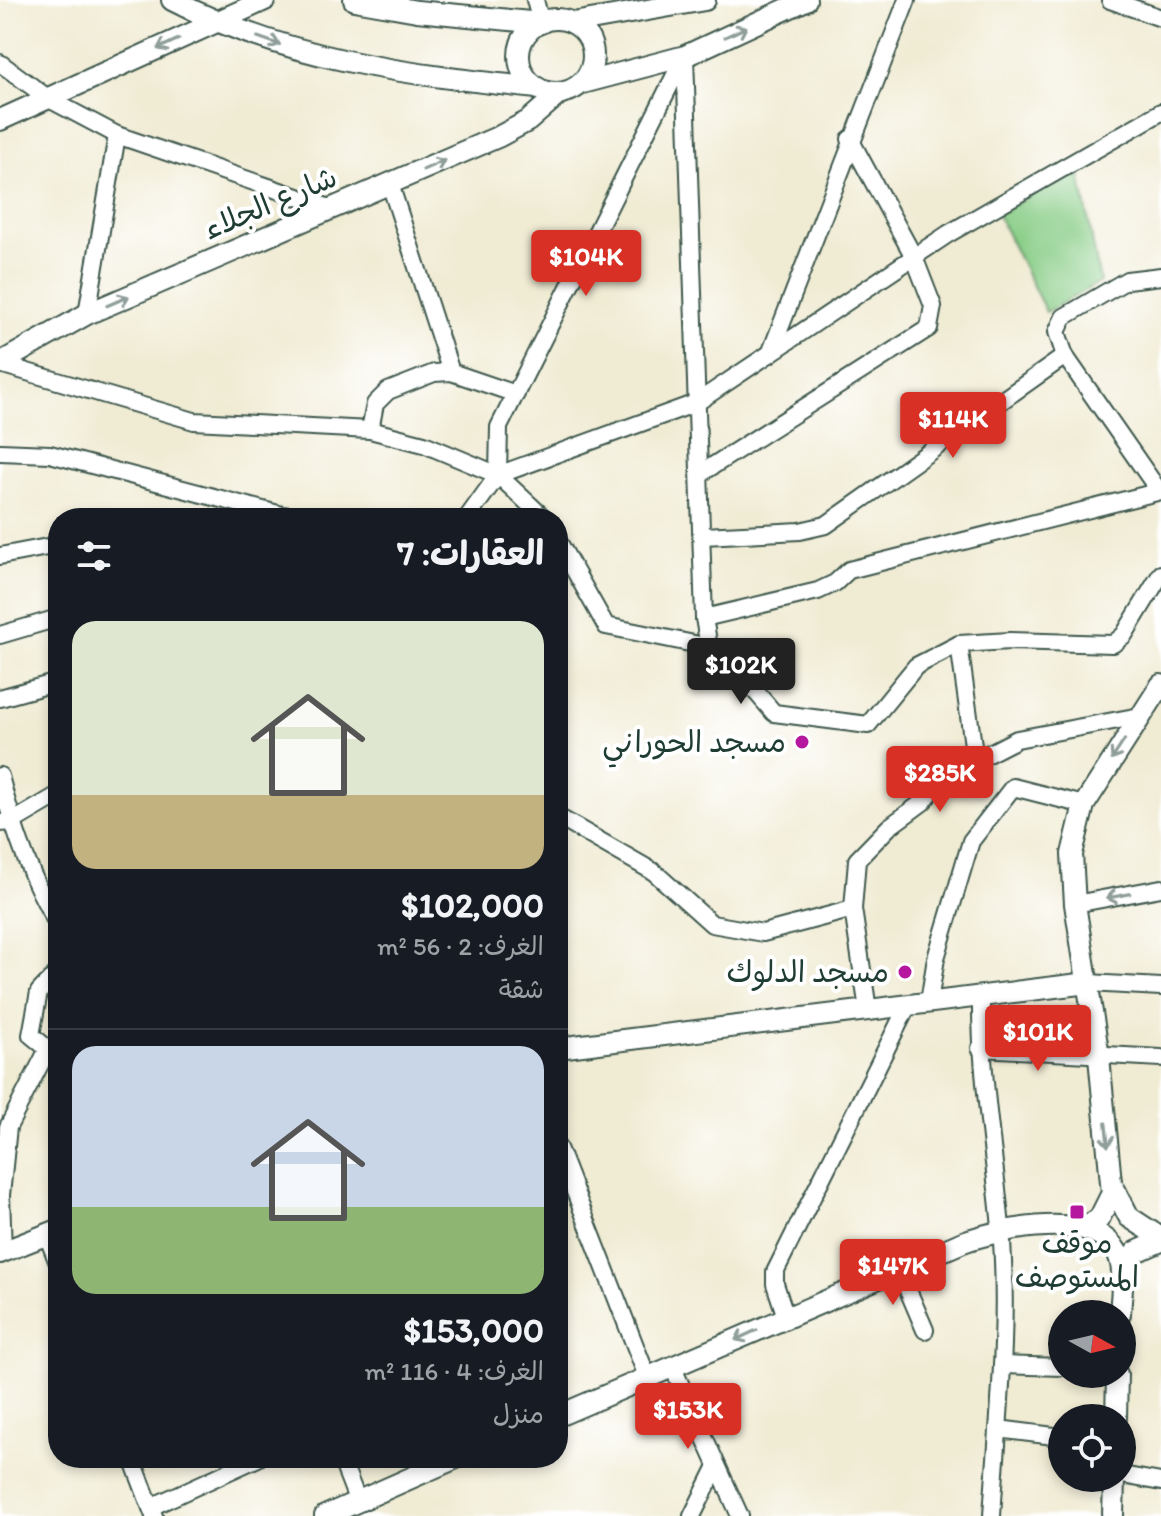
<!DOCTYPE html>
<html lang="ar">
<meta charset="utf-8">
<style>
:root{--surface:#171b24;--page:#20242c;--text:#f1f3f6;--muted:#9ea1a6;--line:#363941;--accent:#d93025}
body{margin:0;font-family:Itim,"Playpen Sans Arabic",sans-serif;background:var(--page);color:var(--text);direction:rtl;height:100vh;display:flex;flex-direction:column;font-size:30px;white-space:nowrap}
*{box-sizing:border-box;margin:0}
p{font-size:26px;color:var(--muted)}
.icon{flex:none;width:44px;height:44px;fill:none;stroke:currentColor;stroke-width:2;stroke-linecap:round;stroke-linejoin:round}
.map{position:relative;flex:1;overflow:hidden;direction:ltr}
.panel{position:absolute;left:48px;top:508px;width:520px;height:960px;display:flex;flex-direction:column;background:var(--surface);border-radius:32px;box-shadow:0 4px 12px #0003;direction:rtl}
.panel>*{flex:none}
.needle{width:52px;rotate:98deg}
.fabs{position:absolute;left:1048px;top:1300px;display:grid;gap:16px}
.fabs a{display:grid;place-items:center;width:88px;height:88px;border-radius:50%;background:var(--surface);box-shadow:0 4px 12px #0003;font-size:40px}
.price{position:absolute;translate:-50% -68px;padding:0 18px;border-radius:8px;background:var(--accent);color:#fff;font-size:26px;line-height:52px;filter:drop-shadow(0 2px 4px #0008)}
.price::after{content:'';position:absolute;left:50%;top:48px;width:24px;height:18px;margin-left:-12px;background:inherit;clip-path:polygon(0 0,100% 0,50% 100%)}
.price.current{background:#222;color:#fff}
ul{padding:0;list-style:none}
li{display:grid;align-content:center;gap:16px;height:424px;padding:0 24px}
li+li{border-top:2px solid var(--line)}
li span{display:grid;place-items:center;height:248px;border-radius:24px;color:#555}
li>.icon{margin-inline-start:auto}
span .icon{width:144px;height:144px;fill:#fffc;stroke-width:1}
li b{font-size:34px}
h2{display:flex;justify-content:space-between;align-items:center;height:96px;padding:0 24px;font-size:34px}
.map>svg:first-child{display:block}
.green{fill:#8ace88;stroke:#54865e;stroke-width:2}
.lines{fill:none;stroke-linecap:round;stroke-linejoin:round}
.minor-casing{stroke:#3e574c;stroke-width:20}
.major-casing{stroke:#3e574c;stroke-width:24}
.minor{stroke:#fff;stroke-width:16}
.major{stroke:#fff;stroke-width:20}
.oneway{stroke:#8f9e9a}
.poi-dot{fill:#b5179e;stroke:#fff;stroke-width:3}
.labels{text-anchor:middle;stroke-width:8;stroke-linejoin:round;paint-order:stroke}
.street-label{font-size:30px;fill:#1f3d34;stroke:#fff}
.poi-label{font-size:30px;fill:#1f3d34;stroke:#fff;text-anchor:end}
</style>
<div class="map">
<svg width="1161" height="1516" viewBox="0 0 1161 1516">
<rect width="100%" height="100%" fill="#fff"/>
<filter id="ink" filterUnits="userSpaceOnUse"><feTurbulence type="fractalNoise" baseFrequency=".0125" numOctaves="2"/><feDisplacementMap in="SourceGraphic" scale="16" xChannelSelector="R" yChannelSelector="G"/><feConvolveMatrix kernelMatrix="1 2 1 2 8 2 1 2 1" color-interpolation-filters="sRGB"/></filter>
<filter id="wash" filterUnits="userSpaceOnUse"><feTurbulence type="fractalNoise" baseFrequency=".006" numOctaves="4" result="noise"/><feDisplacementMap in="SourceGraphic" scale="32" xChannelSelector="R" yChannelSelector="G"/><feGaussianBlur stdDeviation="1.8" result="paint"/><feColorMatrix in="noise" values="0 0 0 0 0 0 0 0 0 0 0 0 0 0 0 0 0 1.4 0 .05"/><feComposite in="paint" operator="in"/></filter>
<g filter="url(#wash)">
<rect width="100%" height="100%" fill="#f0ebd3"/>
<path class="green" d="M1079 169 1100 282 1046 312 997 214Z"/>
</g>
<g filter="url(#ink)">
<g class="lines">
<g class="minor-casing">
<g id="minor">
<path d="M535 0 541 23"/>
<path d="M1110 0 1161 18"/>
<path d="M685 56 704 618 709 647"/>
<path d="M0 63 49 99 117 135 333 209"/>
<path d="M390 184 451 372"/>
<path d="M87 314 117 135"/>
<path d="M770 354 907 0"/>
<path d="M1065 356 1057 332 1064 317 1127 280 1161 276"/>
<path d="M0 364 194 421 370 430 424 444 498 475 696 403 948 234 1161 112"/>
<path d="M370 430 375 404 388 391 434 373 451 372 516 394"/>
<path d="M0 452 50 454 282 515 311 518"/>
<path d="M700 474 929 328 933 306 914 257 850 139"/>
<path d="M498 475 544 518"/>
<path d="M467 518 498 475 499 427 684 57"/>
<path d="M703 536 800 531 826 525 1065 356 1159 491"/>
<path d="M558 541 606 626 709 647 732 664 774 713 868 725 916 666 959 644"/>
<path d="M0 556 58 545"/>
<path d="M704 618 818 591 835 583 849 570 1161 491"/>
<path d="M0 635 58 618"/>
<path d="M0 698 58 682"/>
<path d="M975 760 959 644 1010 641 1113 644 1124 635 1161 574"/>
<path d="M0 776C13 829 30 878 58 925"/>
<path d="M558 817 654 872 712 924 763 933 853 909"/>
<path d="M0 823 12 822 58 795"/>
<path d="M1075 904 1161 888"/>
<path d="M1088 983 1161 987"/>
<path d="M981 996C980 1074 994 1150 1001 1228 1009 1323 998 1421 992 1516"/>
<path d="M929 1002 936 958 971 841 1013 787 1084 805"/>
<path d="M868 1010 853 909 857 860 889 827 923 802 943 777 1017 739 1140 716"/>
<path d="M980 1048 1161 1058"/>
<path d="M558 1148 648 1379"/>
<path d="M47 1235 58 1263"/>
<path d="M3 1252 1 1195 8 1127 48 1049 31 1035 39 992 58 972"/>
<path d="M899 1269 925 1330"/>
<path d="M786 1317 775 1284V1272L908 1005"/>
<path d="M1002 1365 1062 1367"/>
<path d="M673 1368 740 1516"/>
<path d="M998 1429 1062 1437"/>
<path d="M132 1458 154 1516"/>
<path d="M341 1458 358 1502"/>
<path d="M1122 1475 1161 1482"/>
<path d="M151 1507 258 1458"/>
<path d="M692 1516 717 1466"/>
</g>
</g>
<g class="major-casing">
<g id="major">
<path d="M172 0C287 60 410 75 537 88"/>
<path d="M354 0 417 11 541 23"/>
<circle cx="556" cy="56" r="37"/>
<path d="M573 23 705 0"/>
<path d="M583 83 685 56 806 0"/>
<path d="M0 120 265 0"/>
<path d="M0 363 87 314 500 136 528 121 560 93"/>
<path d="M558 1048 1088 983"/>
<path d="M1112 1184 1129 1217 1161 1238"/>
<path d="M1083 1228 1099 1219 1112 1193 1099 1057 1075 904 1072 854 1084 805 1161 685"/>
<path d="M0 1253 58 1230"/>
<path d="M1122 1270 1136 1252 1161 1241"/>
<path d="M558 1416 963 1242C1000 1229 1094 1209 1117 1252 1126 1269 1121 1295 1120 1314"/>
<path d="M1116 1418 1117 1374"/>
<path d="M325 1516 456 1458"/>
<path d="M1113 1516 1114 1478"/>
</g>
</g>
<use href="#minor" class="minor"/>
<use href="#major" class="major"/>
</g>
<defs><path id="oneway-shaft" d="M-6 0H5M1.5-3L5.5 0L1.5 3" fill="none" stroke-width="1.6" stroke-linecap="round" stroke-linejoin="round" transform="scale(2)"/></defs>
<g class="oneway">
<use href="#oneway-shaft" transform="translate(736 32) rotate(-25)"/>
<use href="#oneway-shaft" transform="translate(269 41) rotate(19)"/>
<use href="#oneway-shaft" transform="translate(168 44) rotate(155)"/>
<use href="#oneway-shaft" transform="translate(434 165) rotate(-24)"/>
<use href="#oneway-shaft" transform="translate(118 301) rotate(-23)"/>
<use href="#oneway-shaft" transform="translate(1118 750) rotate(123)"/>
<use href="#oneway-shaft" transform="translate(1118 896) rotate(169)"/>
<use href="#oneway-shaft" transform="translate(1107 1135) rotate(84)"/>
<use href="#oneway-shaft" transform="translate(746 1335) rotate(155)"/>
</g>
</g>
<g class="poi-dot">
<circle cx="802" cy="742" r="8"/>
<circle cx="905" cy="972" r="8"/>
<rect x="1069" y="1204" width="16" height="16" rx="4"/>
</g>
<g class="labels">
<g class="street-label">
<text transform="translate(270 203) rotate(-23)" y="10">شارع الجلاء</text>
</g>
<g class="poi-label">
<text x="786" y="752">مسجد الحوراني</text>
<text x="889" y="982">مسجد الدلوك</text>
<text x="1077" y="1253" text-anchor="middle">موقف<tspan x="1077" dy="34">المستوصف</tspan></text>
</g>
</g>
</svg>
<div class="fabs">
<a><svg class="needle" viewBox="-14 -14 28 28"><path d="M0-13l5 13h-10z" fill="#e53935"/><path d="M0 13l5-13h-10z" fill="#9ea1a6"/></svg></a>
<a><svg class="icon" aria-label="locate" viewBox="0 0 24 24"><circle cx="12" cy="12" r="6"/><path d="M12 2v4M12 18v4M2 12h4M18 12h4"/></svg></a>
</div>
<b class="price" style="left:586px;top:298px">$104K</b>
<b class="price" style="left:953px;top:460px">$114K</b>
<b class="price current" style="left:741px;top:706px">$102K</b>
<b class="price" style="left:940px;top:814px">$285K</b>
<b class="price" style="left:1038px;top:1073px">$101K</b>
<b class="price" style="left:893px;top:1307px">$147K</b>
<b class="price" style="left:688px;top:1451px">$153K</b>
<section class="panel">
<h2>العقارات: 7<svg class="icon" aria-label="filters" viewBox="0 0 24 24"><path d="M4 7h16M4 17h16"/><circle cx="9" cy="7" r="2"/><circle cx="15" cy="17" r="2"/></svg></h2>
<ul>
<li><span style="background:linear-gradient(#dfe7d0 70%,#c2b280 0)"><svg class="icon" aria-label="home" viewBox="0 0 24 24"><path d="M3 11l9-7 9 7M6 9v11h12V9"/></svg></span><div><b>$102,000</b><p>الغرف: 2 · 56 m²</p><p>شقة</p></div></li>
<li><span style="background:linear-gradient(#c9d6e8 65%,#8fb573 0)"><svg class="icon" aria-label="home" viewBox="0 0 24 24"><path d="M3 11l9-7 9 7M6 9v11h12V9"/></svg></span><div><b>$153,000</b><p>الغرف: 4 · 116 m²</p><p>منزل</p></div></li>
</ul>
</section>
</div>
